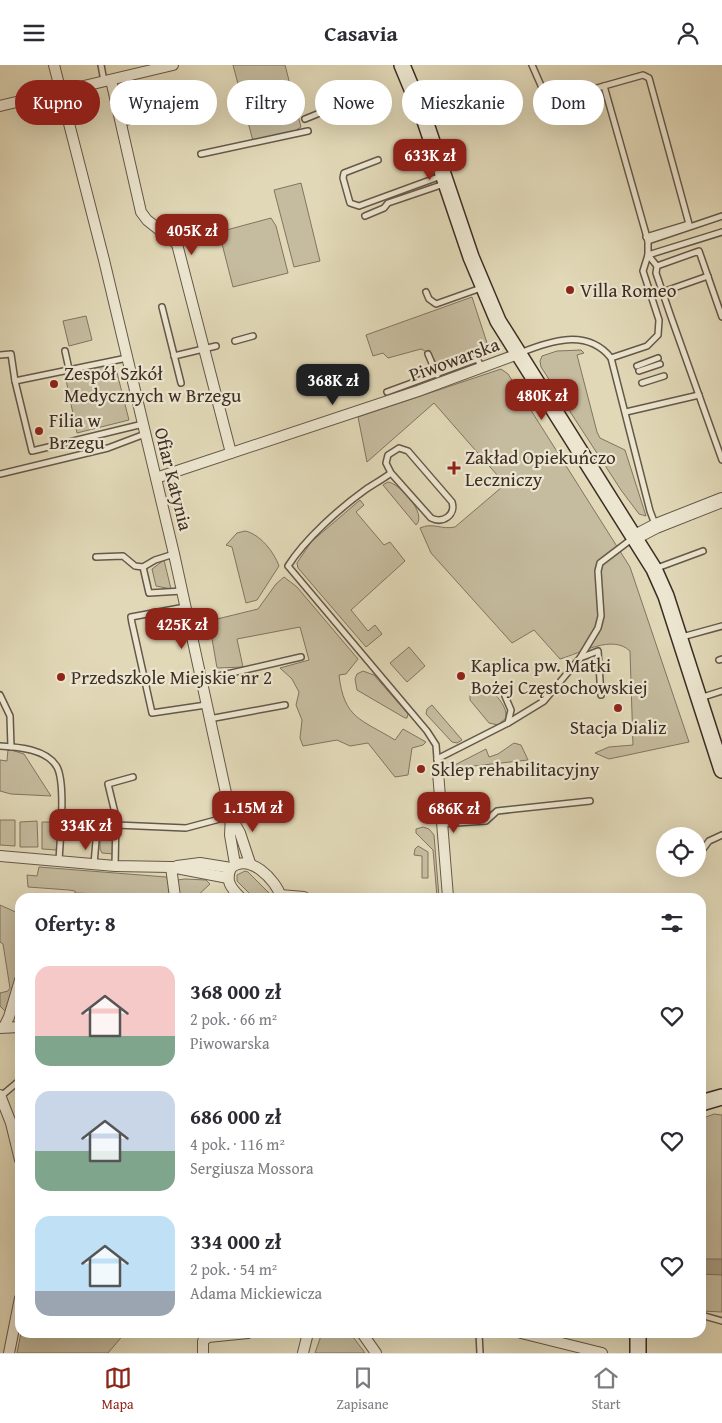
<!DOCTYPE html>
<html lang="pl">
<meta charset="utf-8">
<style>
:root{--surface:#fff;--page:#f7f7f7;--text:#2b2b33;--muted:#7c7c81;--line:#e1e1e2;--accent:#8f2418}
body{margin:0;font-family:"Gentium Book Plus",serif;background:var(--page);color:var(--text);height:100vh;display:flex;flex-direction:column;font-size:19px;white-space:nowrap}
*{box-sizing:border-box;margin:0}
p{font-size:16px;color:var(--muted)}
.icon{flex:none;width:28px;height:28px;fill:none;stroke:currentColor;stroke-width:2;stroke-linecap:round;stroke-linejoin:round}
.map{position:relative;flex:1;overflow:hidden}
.sheet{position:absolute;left:15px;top:828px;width:691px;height:445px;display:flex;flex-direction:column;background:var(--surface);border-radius:15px;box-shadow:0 5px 20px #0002}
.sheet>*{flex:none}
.guide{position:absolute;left:15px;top:15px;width:692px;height:45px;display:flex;gap:10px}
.fabs{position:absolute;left:656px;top:762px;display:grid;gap:10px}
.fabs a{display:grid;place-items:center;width:50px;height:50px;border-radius:50%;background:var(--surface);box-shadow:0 5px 20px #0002;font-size:25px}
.price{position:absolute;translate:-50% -42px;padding:0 11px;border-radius:10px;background:var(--accent);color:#fff;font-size:16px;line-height:32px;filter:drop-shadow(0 1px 2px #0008)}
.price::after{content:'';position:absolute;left:50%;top:30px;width:15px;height:11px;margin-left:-8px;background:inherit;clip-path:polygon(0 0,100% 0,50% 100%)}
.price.current{background:#222;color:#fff}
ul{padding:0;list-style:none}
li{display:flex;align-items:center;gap:15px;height:125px;padding:0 20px}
li span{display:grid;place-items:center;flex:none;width:140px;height:100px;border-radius:15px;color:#555}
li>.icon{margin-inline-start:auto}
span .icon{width:60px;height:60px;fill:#fffc;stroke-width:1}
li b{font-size:21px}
h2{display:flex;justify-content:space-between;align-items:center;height:60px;padding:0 20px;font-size:21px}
.pill{padding:0 18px;border-radius:22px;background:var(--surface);box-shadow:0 5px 20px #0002;font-size:18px;line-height:45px}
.pill.current{background:var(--accent);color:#fff}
header{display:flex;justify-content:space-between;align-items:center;height:65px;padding:0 20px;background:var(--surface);font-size:22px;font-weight:700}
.menu{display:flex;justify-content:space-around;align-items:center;height:70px;border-top:1px solid var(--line);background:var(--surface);font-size:14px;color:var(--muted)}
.menu a{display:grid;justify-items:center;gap:2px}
.menu .current{color:var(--accent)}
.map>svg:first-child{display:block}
.green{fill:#c5bb9e;stroke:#817461}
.water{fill:#a99e85;stroke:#7e715e}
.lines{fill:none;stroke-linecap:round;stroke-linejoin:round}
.service-casing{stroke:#665849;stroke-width:8}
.minor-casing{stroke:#665849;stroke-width:12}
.tertiary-casing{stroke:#665849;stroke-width:16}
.secondary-casing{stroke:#3d2d24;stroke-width:18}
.service{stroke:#ece6d0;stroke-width:5}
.minor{stroke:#ece6d0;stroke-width:10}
.tertiary{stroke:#ece6d0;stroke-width:14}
.secondary{stroke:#ece6d0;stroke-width:15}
.poi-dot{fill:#8f2418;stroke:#ece6d0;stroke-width:2}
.labels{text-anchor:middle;stroke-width:4.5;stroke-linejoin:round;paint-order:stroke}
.poi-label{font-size:19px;fill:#3d2d24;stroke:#ece6d0;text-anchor:start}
.street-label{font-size:19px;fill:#3d2d24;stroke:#ece6d0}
</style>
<header><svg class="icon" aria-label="menu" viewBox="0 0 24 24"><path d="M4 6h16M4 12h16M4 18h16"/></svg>Casavia<svg class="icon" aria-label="person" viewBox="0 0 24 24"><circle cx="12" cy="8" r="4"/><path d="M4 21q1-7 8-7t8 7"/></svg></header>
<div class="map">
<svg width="722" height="1288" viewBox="0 0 722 1288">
<rect width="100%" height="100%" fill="#e1d8b7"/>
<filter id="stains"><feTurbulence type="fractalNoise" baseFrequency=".004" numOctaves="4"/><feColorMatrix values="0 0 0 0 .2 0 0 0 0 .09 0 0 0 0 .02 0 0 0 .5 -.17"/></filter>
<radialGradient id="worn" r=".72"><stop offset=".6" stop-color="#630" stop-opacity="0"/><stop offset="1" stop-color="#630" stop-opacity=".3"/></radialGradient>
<g class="green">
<path d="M233 0H285L301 62 293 67 253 76Z"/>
<path d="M301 118 320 196 294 202 274 125Z"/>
<path d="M271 153 276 161 288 208 233 222 219 167Z"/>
<path d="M472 232 488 281 439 301 429 288 421 284 388 293 383 288 373 291 366 270Z"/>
<path d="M86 251 92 275 69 281 63 256Z"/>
<path d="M581 285 584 288 577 290 597 367 600 373 625 385 646 451 639 449 621 425 541 302 540 296 542 291 557 286Z"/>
<path d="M114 296 129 355 77 368 65 310Z"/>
<path d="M501 304 508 309 630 502 689 677 609 694 595 688 609 682 633 680 630 586C612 569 581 588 560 594L534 565 512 578 431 488 420 463C433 457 441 465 455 462L502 422 498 411 434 338 367 397 358 352Z"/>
<path d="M388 417C399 418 428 449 416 460L383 420Z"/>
<path d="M360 435 364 440 356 447 384 480 390 477 405 496 351 545 368 566 375 560 382 569 366 582 298 503 297 498 311 477Z"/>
<path d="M245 466C260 469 274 487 279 501L257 535 246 538 232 482 226 480 237 468Z"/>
<path d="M164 495 171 524 156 521 152 504Z"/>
<path d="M284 512 297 522 358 594 346 609 339 610C344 654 361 654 395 675L403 664 426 677 423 680 412 683 408 710 395 712 368 678 350 681 337 675 303 681 300 673 302 655 296 640 299 627 292 614 280 603 309 595 300 562 237 574 243 602 217 603 209 556 258 544 276 519Z"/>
<path d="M409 582 425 601 407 617 390 598Z"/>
<path d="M363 606 374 610 408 649 407 653H405L357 625 355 614 357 609Z"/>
<path d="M479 621C491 622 508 640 506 653L498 660 489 658 470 635V628Z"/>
<path d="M432 640 462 675 457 678 452 677 426 649 427 644Z"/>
<path d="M514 678 521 680 528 695 447 704 486 684 489 692 498 689Z"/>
<path d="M8 684 24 689 51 731 11 729 0 726V695L7 696Z"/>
<path d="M94 752 114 755V789L102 788 100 784V762L94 760Z"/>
<path d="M0 755H15V781L0 780Z"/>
<path d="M37 756 38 782H20V757Z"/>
<path d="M42 757H58L57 785 42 784Z"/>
<path d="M423 762 429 764 434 770 439 832H437L433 785 416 768V764Z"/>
<path d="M418 781 428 787V813H422V791L414 790 415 784Z"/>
<path d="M39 802 166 812 170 816 172 832 75 828V826L69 825 28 822 27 810 37 811Z"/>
<path d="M245 806 248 807 273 832H253L237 816V810Z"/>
<path d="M185 814 206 815 210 819 196 832H179L177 815Z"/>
<path d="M0 840 20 849 17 916 8 949 0 941V928L8 926 10 923 3 879 0 877Z"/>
<path d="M714 1049 722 1050V1247L701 1246V1054Z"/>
<path d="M21 1268H125L108 1288H17Z"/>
<path d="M322 1268H350L365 1288H315Z"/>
</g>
<path class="water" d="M701 1194H722V1210L701 1209Z"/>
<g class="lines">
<g class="service-casing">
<g id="service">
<path d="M101 0 104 16"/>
<path d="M532 0 546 32 553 36 604 21 648 176V190L643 206 659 255 658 270 647 281 611 293"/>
<path d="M604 21 643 10 649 13 689 159 646 172"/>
<path d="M119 46 148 39"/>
<path d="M305 54 364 30"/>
<path d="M122 58 145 52"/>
<path d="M201 89 308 66"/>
<path d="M378 95 344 108 343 113 350 138 359 141 441 111"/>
<path d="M365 151 384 143 388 138 444 119"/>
<path d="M648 176 722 151"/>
<path d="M657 201 648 190 722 167"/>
<path d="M426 227 429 234 436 239 481 223"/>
<path d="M651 231 708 211"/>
<path d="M162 242 181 318"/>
<path d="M722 252 699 186 657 201 656 208 670 249 722 395"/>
<path d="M235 276 253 271"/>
<path d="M65 286 69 304"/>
<path d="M520 288C550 276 587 263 611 293L650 446 655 459"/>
<path d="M428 289 437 310"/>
<path d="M0 290 11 289 15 316"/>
<path d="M174 291 216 281"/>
<path d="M127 293 15 316 32 386 143 359"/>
<path d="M637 301 658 293"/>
<path d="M639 306 660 299"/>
<path d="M642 318 664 311"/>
<path d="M387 327 477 294 482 302"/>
<path d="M626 347 699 330"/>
<path d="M391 408 431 453C443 459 456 450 452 437L408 386 399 383 388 390 386 398 391 408C383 414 374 419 365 425 340 443 305 474 288 501L427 666 436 680 438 707"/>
<path d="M0 409 108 383 145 369"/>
<path d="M96 492 123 491 135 501 143 502 149 528 182 526"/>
<path d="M143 502 155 495 174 489"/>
<path d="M657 503 703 486"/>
<path d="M185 542 131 552 132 558 152 648 206 640"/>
<path d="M682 572 722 561"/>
<path d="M580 593 598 563 601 551 598 506 600 498 633 473"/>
<path d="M719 595 722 594"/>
<path d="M201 615 301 592"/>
<path d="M0 630 10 651 11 682"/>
<path d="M700 633 722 626"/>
<path d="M209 654 285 640"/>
<path d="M508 658 544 636 580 593 598 586 601 630"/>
<path d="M0 681C18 682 47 684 57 702 66 719 60 775 59 796"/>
<path d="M437 694 508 658 511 645 505 631"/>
<path d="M441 759 486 756 497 746 590 736"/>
<path d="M116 760 186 763 231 751"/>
<path d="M698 791 709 776 722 770"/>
<path d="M94 799 97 764"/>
<path d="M115 801 116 752 108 719 133 712"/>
<path d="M687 806 689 804"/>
<path d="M0 1032 20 1015"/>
<path d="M701 1250 722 1256"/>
<path d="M479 1268 480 1288"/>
</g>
</g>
<g class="minor-casing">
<g id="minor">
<path d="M54 0 104 195 174 489 231 751 230 770 235 799"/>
<path d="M111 15 141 147 147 155 177 179 231 388"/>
<path d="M0 41 173 0"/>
<path d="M156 413 418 326 518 289"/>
<path d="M438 707 448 832"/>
<path d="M231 752 240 768 250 798"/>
<path d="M0 791 115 801 171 802 228 813"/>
<path d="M177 801 200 798 231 803"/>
<path d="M171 802 175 832"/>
<path d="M280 830 304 832"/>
<path d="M240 832C231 823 225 816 231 803 249 787 276 815 281 832"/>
<path d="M4 962 9 952 20 915"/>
<path d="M0 963 20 962"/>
<path d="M0 1030 11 1058 20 1095"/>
<path d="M362 1268 376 1288"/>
<path d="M521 1268 602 1288"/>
<path d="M9 1288 20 1233"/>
<path d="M203 1288V1276L208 1272 248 1268"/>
<path d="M303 1288 308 1268"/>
</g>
</g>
<g class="tertiary-casing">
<path id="tertiary" d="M635 472 656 461 722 435"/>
</g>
<g class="secondary-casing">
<g id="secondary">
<path d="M402 0 424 53 471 192 498 256 654 504 666 531 722 705"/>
<path d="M701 1038 722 1032"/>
<path d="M638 1288V1268"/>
</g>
</g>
<use href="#service" class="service"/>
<use href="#minor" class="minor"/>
<use href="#tertiary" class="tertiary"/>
<use href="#secondary" class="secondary"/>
</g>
<g class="poi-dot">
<circle cx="570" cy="225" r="5"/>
<circle cx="54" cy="319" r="5"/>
<circle cx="39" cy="366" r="5"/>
<path d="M451.5 395.5h5v5h5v5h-5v5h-5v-5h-5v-5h5z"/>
<circle cx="461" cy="611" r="5"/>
<circle cx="61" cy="612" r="5"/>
<circle cx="618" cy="643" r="5"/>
<circle cx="421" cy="704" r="5"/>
</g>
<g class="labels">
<g class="poi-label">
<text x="580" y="232">Villa Romeo</text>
<text x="64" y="315">Zespół Szkół<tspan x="64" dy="22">Medycznych w Brzegu</tspan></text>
<text x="49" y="362">Filia w<tspan x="49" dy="22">Brzegu</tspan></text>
<text x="465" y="399">Zakład Opiekuńczo<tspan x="465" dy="22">Leczniczy</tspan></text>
<text x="471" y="607">Kaplica pw. Matki<tspan x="471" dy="22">Bożej Częstochowskiej</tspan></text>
<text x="71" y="619">Przedszkole Miejskie nr 2</text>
<text x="618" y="669" text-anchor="middle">Stacja Dializ</text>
<text x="431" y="711">Sklep rehabilitacyjny</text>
</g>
<g class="street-label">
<text transform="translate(454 294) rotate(-20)" y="7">Piwowarska</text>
<text transform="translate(174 414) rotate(76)" y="7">Ofiar Katynia</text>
</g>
</g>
<rect width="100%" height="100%" filter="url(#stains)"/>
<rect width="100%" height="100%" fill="url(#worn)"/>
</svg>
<div class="fabs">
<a><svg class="icon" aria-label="locate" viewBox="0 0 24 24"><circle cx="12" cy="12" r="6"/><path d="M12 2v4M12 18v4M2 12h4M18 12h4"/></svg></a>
</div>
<b class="price" style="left:430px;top:116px">633K zł</b>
<b class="price" style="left:192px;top:191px">405K zł</b>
<b class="price current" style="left:333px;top:341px">368K zł</b>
<b class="price" style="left:542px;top:356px">480K zł</b>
<b class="price" style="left:182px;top:585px">425K zł</b>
<b class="price" style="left:253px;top:768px">1.15M zł</b>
<b class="price" style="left:454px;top:769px">686K zł</b>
<b class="price" style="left:86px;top:786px">334K zł</b>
<div class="guide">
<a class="pill current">Kupno</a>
<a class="pill">Wynajem</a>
<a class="pill">Filtry</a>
<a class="pill">Nowe</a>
<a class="pill">Mieszkanie</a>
<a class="pill">Dom</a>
</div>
<section class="sheet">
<h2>Oferty: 8<svg class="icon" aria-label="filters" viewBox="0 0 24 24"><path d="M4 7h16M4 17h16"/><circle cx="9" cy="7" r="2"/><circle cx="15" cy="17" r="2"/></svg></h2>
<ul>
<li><span style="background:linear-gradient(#f6c9c9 70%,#7fa58c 0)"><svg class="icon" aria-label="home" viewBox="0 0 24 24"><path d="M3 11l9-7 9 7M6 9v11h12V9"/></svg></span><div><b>368 000 zł</b><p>2 pok. · 66 m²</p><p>Piwowarska</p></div><svg class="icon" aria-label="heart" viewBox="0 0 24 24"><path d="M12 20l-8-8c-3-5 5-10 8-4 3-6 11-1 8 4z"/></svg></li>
<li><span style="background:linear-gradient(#c9d6e8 60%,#7fa58c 0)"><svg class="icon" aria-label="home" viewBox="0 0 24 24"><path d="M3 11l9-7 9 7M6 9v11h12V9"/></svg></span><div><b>686 000 zł</b><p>4 pok. · 116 m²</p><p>Sergiusza Mossora</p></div><svg class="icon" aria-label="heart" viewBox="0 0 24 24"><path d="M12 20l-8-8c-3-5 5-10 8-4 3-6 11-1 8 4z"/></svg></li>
<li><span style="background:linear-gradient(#bfe0f5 75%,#9aa5b1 0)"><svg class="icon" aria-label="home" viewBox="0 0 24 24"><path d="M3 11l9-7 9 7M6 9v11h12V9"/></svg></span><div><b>334 000 zł</b><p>2 pok. · 54 m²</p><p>Adama Mickiewicza</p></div><svg class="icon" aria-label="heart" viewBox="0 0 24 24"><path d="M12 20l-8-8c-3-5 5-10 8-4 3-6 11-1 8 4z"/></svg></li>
</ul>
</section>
</div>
<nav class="menu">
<a class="current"><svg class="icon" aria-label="map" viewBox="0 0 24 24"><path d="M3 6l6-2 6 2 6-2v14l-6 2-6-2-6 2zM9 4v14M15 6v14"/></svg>Mapa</a>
<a><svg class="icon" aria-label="saved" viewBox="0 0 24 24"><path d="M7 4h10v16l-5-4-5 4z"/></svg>Zapisane</a>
<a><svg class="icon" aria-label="home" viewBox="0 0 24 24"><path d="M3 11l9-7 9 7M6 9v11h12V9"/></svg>Start</a>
</nav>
